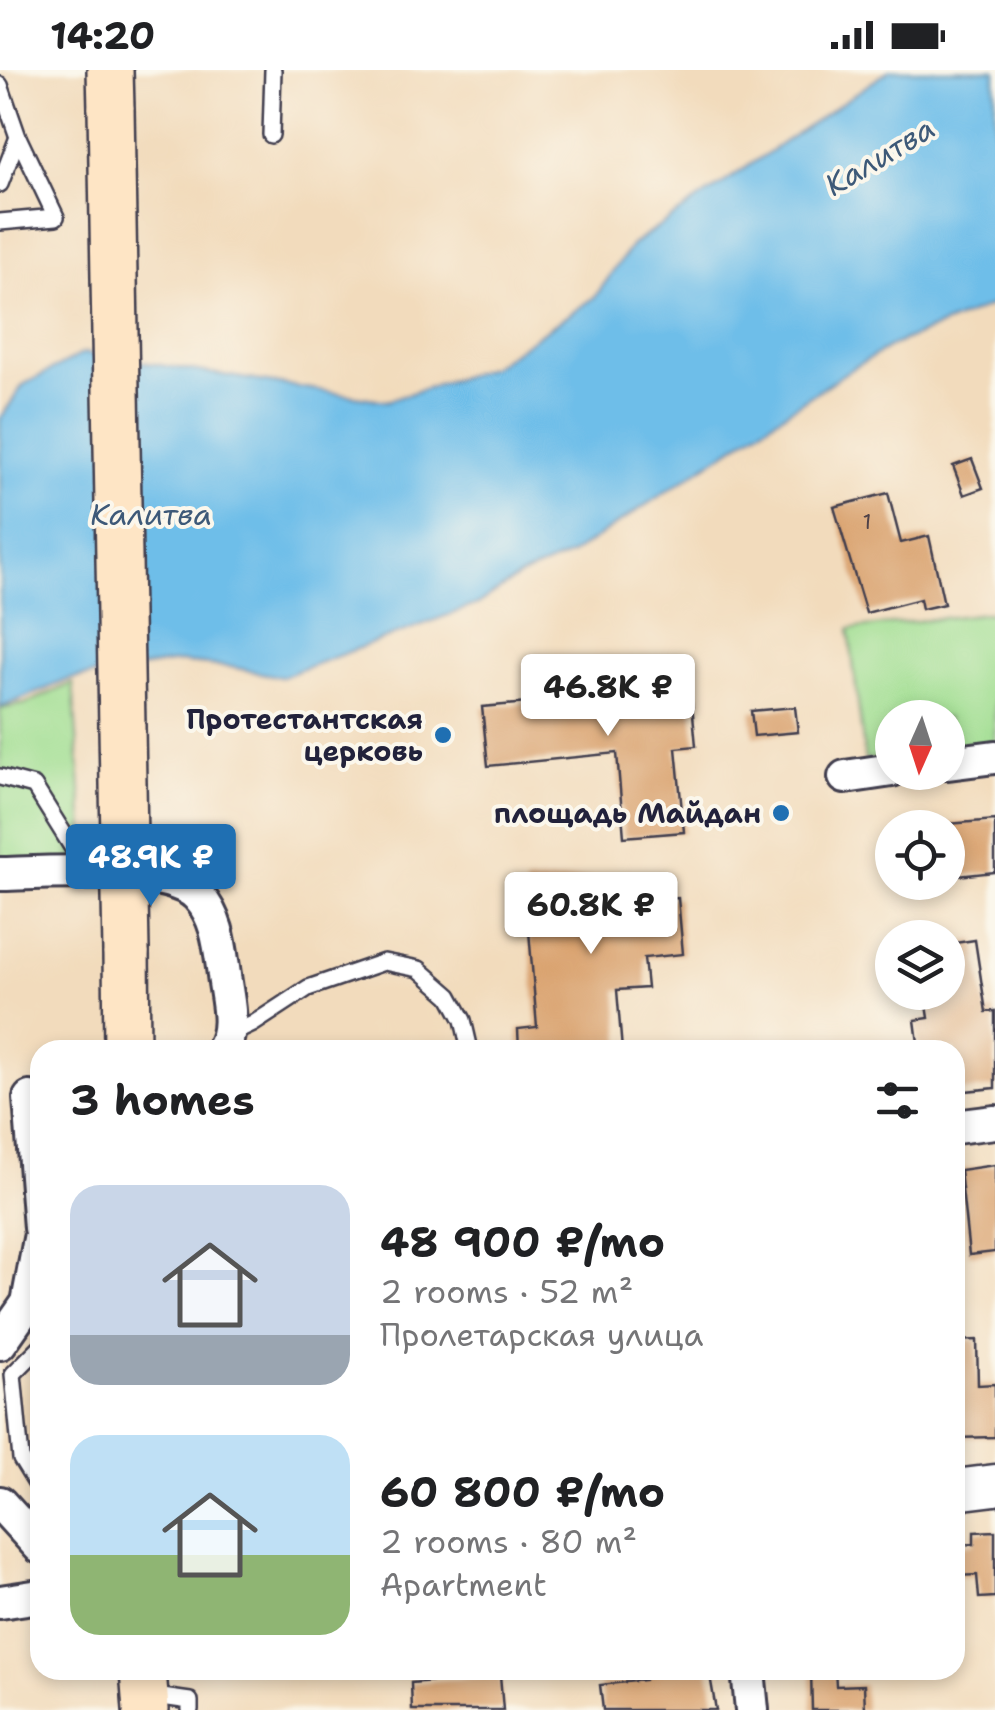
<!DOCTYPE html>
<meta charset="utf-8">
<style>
:root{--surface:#fff;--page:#f6f6f6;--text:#202124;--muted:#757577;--accent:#1f6fb2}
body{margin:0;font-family:"Shantell Sans",sans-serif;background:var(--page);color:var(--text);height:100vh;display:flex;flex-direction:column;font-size:38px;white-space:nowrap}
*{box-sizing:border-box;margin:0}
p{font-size:32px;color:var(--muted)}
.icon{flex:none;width:55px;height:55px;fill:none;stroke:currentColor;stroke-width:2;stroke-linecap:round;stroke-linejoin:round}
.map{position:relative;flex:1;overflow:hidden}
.side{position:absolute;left:30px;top:970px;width:935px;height:640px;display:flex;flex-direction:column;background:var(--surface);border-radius:30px;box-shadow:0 5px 15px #0003}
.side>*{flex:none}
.needle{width:65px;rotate:183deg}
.buttons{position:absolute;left:875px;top:630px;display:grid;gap:20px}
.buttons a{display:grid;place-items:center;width:90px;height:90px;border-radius:50%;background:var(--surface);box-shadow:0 5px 15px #0003;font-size:50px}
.price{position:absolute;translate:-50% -85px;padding:0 22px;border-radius:10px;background:#fff;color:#222;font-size:32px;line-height:65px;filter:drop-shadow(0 2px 5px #0008)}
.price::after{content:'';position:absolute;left:50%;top:60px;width:30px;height:22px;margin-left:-15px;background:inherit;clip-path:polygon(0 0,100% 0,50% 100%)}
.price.on{background:var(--accent);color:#fff}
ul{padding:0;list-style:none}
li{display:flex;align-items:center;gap:30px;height:250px;padding:0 40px}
li span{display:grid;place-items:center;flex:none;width:280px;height:200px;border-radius:30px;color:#555}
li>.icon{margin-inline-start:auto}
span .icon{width:120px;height:120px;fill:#fffc;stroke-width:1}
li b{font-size:42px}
h2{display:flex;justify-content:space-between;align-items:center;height:120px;padding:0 40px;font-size:42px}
.status{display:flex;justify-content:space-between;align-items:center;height:70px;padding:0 50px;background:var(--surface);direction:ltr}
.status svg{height:28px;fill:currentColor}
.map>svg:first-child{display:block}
.green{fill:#a1de92;stroke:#628066;stroke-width:2.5}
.water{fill:#6ebee9;stroke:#487092;stroke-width:2.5}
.building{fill:#d9a16d}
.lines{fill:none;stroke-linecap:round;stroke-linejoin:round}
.service-casing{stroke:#413e4e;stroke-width:20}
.minor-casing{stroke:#413e4e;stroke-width:38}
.tertiary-casing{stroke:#413e4e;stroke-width:45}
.secondary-casing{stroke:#413e4e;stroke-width:50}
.service{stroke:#fff;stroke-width:15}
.minor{stroke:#fff;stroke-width:32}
.tertiary{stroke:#fff;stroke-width:40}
.secondary{stroke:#fee5c5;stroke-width:45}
.secondary-bridge-casing{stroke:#413e4e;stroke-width:50;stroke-linecap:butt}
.secondary-bridge{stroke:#fee5c5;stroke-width:45}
.poi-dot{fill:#1f6fb2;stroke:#fbf7ec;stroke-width:4}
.labels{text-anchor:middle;stroke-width:8;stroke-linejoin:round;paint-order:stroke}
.number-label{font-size:22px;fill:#504248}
.poi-label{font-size:28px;font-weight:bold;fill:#22223b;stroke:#fbf7ec;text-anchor:end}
.water-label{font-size:30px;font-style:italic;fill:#3d5978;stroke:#fbf7ec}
</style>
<div class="status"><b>14:20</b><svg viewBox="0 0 49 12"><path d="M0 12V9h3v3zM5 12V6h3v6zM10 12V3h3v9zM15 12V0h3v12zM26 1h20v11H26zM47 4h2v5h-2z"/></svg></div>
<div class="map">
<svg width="995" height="1640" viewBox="0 0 995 1640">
<rect width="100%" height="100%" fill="#fbf7ec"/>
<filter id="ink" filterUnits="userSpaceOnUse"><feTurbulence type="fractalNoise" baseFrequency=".01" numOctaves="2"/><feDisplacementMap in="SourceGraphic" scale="20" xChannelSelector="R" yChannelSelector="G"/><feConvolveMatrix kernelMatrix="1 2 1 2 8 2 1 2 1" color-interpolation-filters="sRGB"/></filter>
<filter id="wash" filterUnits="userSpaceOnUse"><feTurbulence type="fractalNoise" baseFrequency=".0048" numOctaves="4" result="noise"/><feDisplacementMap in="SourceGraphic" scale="40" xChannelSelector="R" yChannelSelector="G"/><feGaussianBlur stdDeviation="2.25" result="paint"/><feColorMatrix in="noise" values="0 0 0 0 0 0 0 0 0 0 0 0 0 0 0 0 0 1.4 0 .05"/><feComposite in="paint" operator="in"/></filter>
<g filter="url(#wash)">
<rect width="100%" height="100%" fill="#f2dbbc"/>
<g class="green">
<path d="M995 542V674L948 680V648H892V686L865 690 849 559Z"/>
<path d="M73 613 87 801 0 804V639L25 634Z"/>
</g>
<path class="water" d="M890 0H995V234L893 275 848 301 569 486 520 506 478 534 281 607 231 597 177 592 70 609 0 638V349L23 315 84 283 387 331 491 297 595 227 632 175Z"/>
<g id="blocks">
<g class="building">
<path d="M972 389 983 418 964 425 953 396Z"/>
<path d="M888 423 901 473 929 466 944 534 922 539 920 529 866 543 834 437Z"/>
<path d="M689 602 696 676 676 678 684 762 624 767 617 683 488 696 482 637 549 631 548 616Z"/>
<path d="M795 637 798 662 754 666 751 641Z"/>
<path d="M995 750V802L948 807V754Z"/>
<path d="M637 804 639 831 678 828 683 884 644 888 647 918 617 920 622 980H519L518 959 537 957 525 813Z"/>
<path d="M975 870 986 942 995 941V1018L955 1022V980H919L915 950 929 948 925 922H948V874Z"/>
<path d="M995 1095V1182L969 1185 960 1100Z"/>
<path d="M977 1270 978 1315 995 1314V1367L955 1368V1271Z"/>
<path d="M995 1461V1527L979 1528 977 1505 955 1506V1475L974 1474V1462Z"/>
<path d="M645 1600H709L716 1640H603L600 1615 645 1610Z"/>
<path d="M811 1600H835L836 1616 864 1615 865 1640H812Z"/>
<path d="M500 1605 503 1640H412L411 1613Z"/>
</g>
</g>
</g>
<g filter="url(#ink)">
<use href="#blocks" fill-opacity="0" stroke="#413e4e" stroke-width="2.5"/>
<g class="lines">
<g class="service-casing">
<g id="service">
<path d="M0 15 18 67 56 147 0 152"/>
<path d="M271 65 273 0"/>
<path d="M0 114 18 67"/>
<path d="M0 707 34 716 87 801"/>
<path d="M232 964 253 954 308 918 384 892 419 899 450 926 463 950 470 980"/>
<path d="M40 1277 13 1304 21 1389 40 1420"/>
<path d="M148 1625 190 1631V1640"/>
</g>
</g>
<g class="minor-casing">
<g id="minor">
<path d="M948 693 995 687"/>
<path d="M845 707 892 700"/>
<path d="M0 804C43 803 168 794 198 826 218 848 220 877 224 905 227 931 236 957 222 980"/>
<path d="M30 1028 40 1158"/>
<path d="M955 1057 995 1052"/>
<path d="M0 1273 28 1233 40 1169"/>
<path d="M0 1433 40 1477"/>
<path d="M0 1532 40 1526"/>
<path d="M748 1600 752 1640"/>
</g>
</g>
<g class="tertiary-casing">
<path id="tertiary" d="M955 1420 995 1415"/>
</g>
<g class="secondary-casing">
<g id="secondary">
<path d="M110 0 111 39"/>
<path d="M126 882 127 980"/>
<path d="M143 1600 146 1640"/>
</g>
</g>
<use href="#service" class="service"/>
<use href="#minor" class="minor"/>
<use href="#tertiary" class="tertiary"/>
<use href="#secondary" class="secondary"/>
<g class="secondary-bridge-casing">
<path id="secondary-bridge" d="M111 39 126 882"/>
</g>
<use href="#secondary-bridge" class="secondary-bridge"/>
</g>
</g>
<g class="poi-dot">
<circle cx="443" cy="665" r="10"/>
<circle cx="781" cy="743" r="10"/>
</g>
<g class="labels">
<g class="number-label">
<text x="867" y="459">1</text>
</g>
<g class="poi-label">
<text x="423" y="659">Протестантская<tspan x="423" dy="32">церковь</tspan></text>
<text x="761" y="753">площадь Майдан</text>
</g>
<g class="water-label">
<text transform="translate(880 87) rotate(-31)" y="10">Калитва</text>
<text x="151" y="455">Калитва</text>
</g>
</g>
</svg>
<div class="buttons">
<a><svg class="needle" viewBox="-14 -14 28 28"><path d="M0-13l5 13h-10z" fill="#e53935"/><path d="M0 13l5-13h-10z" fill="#757577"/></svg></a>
<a><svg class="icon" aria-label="locate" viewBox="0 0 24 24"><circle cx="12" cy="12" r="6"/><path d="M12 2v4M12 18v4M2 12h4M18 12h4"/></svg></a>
<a><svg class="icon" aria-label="layers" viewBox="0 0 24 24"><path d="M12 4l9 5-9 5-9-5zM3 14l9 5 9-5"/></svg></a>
</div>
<b class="price" style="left:608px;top:669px">46.8K ₽</b>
<b class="price on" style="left:151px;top:839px">48.9K ₽</b>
<b class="price" style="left:591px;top:887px">60.8K ₽</b>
<section class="side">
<h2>3 homes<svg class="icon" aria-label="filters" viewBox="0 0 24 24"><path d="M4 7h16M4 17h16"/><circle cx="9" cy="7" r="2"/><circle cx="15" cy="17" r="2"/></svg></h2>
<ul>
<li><span style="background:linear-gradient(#c9d6e8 75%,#9aa5b1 0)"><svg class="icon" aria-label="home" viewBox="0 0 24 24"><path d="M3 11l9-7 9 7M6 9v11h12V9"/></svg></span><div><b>48 900 ₽/mo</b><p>2 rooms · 52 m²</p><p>Пролетарская улица</p></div></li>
<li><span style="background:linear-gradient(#bfe0f5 60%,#8fb573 0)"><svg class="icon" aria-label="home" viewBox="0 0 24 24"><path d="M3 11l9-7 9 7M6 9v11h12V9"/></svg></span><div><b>60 800 ₽/mo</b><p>2 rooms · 80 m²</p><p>Apartment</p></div></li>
</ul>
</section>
</div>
